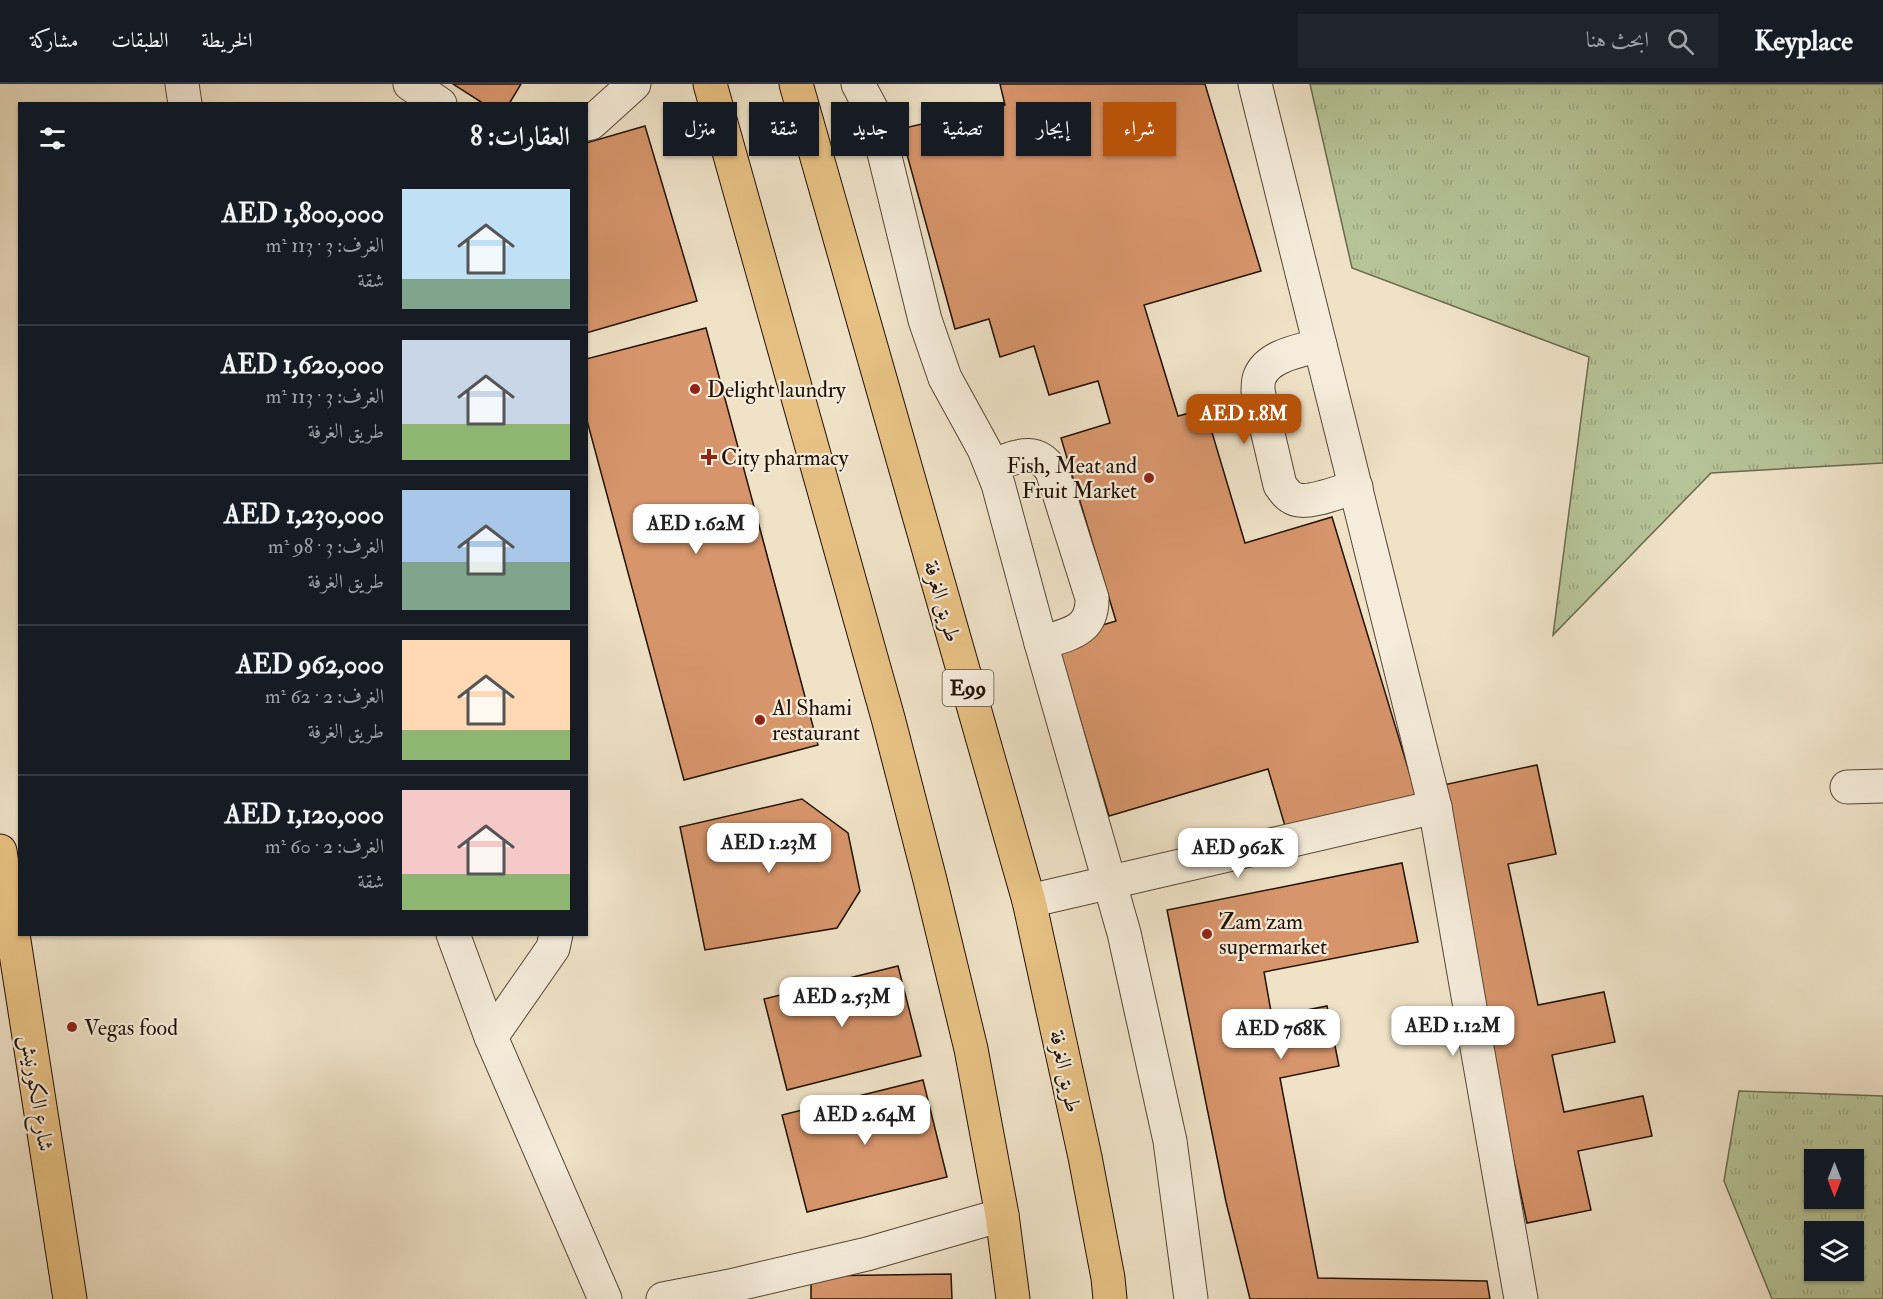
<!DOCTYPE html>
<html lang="ar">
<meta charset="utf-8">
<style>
:root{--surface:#171b24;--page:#20242c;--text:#f1f3f6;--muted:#9ea1a6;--line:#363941;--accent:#b45309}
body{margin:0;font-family:"IM FELL Double Pica",Amiri,serif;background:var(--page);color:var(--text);direction:rtl;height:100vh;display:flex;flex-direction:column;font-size:22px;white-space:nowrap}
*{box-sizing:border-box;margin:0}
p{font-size:20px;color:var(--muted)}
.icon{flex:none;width:33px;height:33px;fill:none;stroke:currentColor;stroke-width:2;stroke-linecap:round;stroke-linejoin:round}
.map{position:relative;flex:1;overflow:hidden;direction:ltr}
.sheet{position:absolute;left:18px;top:18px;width:570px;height:834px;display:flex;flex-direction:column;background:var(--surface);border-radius:0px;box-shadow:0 2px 4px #0004;direction:rtl}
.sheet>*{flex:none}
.banner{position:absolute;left:606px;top:18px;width:570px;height:54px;direction:rtl;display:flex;gap:12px}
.needle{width:39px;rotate:180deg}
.buttons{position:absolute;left:1804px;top:1065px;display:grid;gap:12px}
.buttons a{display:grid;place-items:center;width:60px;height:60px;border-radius:0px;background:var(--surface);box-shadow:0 2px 4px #0004;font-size:30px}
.price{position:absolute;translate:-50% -51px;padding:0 14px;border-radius:12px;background:#fff;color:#222;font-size:20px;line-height:39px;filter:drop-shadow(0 2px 3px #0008)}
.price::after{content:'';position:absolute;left:50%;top:36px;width:18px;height:14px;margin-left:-9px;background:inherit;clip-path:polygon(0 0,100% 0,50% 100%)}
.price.active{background:var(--accent);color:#fff}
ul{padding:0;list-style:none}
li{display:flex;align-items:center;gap:18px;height:150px;padding:0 18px}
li+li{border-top:2px solid var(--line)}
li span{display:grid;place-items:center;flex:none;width:168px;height:120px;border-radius:0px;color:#555}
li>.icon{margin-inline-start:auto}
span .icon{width:72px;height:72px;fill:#fffc;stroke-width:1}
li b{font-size:26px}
h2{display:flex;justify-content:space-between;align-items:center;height:72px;padding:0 18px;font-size:26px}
.pill{padding:0 21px;border-radius:0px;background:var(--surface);box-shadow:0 2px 4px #0004;font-size:21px;line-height:54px}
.pill.active{background:var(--accent);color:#fff}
header{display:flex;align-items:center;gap:36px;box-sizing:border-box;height:84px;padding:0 30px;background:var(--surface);border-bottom:2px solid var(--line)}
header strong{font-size:28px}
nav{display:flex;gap:33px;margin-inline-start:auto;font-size:21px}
.search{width:420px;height:54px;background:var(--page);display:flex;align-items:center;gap:15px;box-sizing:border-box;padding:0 21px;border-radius:0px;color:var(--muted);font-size:22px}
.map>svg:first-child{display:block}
.grass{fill:url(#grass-tufts);stroke:#6c6b4e;stroke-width:1.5;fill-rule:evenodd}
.building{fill:#d7956b;stroke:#221205;stroke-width:1.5}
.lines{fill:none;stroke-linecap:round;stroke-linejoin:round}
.minor-casing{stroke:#554636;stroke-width:35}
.highway-casing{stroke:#221205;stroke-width:35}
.minor{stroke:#f5ecdb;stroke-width:33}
.highway{stroke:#e8c184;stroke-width:33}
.poi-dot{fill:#8f2418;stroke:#f5ecdb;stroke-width:2}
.labels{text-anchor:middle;stroke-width:4.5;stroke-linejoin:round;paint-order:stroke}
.shield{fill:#f5ecdb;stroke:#615345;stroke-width:1.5}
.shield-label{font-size:21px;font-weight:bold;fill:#221205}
.poi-label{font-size:22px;fill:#221205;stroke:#f5ecdb;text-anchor:start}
.street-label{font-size:22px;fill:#221205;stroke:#f5ecdb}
</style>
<header>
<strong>Keyplace</strong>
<div class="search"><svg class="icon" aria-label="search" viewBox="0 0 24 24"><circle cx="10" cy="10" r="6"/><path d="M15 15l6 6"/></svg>ابحث هنا</div>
<nav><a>الخريطة</a><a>الطبقات</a><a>مشاركة</a></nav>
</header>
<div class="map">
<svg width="1883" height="1215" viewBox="0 0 1883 1215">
<defs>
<pattern id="grass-tufts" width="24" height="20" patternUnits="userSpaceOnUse" patternTransform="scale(1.5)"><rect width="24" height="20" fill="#b6c498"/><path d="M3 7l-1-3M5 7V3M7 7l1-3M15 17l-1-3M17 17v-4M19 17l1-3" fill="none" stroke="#9ca782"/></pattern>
</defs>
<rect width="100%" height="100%" fill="#efe2c7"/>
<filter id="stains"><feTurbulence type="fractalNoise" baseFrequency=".00333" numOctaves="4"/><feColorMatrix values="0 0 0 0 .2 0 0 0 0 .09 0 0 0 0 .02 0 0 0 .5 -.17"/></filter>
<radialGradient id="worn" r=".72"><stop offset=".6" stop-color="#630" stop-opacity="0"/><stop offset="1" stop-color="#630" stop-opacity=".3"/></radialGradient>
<g class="grass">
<path d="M1310 0H1883V379L1711 389 1553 551 1589 273 1352 184Z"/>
<path d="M1739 1007 1883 1012V1215H1772L1724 1097ZM1815 1076H1854V1114H1815ZM1815 1148H1854V1186H1815Z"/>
</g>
<g class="building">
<path d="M453 0H521L509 20H484Z"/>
<path d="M1000 0H1205L1261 187 1144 221 1178 332 1205 325 1245 459 1332 433 1417 714 1288 752 1268 685 1109 732 1056 555 1116 537 1061 354 1110 339 1098 297 1049 311 1034 262 1000 273 989 235 955 245 900 45 1005 21Z"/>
<path d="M645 42 697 217 586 249V59Z"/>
<path d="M706 244 818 661 684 696 586 333V275Z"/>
<path d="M1537 681 1556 770 1508 780 1538 921 1604 908 1615 958 1552 971 1564 1028 1643 1012 1652 1052 1578 1067 1591 1126 1527 1139 1434 703Z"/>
<path d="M802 715 848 749 860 807 837 844 705 866 680 743Z"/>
<path d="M1402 779 1418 858 1264 888 1272 933 1327 922 1339 982 1280 994 1318 1194 1487 1197 1490 1215H1250L1226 1118 1167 826Z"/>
<path d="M898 882 921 972 787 1006 764 915Z"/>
<path d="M923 996 947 1093 807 1128 782 1031Z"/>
<path d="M951 1190 952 1215H811V1192Z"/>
</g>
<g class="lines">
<g class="minor-casing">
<g id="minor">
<path d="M182 0 185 20"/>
<path d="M410 0 440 20"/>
<path d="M858 0 875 32 925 236 945 294 984 365 998 400 1041 559 1124 849 1170 1057 1191 1215"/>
<path d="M1255 0 1435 723 1521 1215"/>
<path d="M586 40 591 39 634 0"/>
<path d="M1320 261C1300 267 1269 271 1260 292 1258 296 1258 302 1258 307L1280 401C1285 408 1289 414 1298 416 1313 419 1341 407 1356 403"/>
<path d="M991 382C1015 374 1035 361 1052 387L1092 514C1093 548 1068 550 1041 559"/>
<path d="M1847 703 1883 702"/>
<path d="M1029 817 1435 723"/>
<path d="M453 850 491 953 605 1215"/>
<path d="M491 953 553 864 556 850"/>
<path d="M663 1215 730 1202 867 1170 1002 1131"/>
</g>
</g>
<g class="highway-casing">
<g id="highway">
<path d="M710 0 888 634 930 796 971 965 1002 1131 1013 1215"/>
<path d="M796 0 1029 817 1085 1073 1108 1194 1110 1215"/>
<path d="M0 767 70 1215"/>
</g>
</g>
<use href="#minor" class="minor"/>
<use href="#highway" class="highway"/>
</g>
<g class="poi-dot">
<circle cx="695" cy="305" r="6"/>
<path d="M706 364h6v6h6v6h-6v6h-6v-6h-6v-6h6z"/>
<circle cx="1149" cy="394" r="6"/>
<circle cx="760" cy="636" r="6"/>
<circle cx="1207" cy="850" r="6"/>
<circle cx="72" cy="943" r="6"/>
</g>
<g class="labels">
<rect class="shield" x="942.5" y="586" width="51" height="36" rx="4.5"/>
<g class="shield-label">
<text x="968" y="611">E99</text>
</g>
<g class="poi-label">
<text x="707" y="313">Delight laundry</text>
<text x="721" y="381">City pharmacy</text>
<text x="1137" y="389" text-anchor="end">Fish, Meat and<tspan x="1137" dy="25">Fruit Market</tspan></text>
<text x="772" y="631">Al Shami<tspan x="772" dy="25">restaurant</tspan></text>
<text x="1219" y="845">Zam zam<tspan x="1219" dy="25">supermarket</tspan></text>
<text x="84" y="951">Vegas food</text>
</g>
<g class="street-label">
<text transform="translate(943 517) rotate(74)" y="8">طريق الغرفة</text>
<text transform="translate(1066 987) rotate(78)" y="8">طريق الغرفة</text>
<text transform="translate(38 1009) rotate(81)" y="8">شارع الكورنيش</text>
</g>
</g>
<rect width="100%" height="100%" filter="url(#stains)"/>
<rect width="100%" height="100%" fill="url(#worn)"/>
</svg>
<div class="buttons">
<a><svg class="needle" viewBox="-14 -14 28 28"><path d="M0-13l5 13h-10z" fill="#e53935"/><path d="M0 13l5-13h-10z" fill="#9ea1a6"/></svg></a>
<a><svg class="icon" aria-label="layers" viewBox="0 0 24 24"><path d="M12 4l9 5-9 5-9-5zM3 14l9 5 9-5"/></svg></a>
</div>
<b class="price active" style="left:1244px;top:361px">AED 1.8M</b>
<b class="price" style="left:696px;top:471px">AED 1.62M</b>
<b class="price" style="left:769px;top:790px">AED 1.23M</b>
<b class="price" style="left:1238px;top:795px">AED 962K</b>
<b class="price" style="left:842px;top:944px">AED 2.53M</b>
<b class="price" style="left:1453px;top:973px">AED 1.12M</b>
<b class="price" style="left:1281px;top:976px">AED 768K</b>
<b class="price" style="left:865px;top:1062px">AED 2.64M</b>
<div class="banner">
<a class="pill active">شراء</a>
<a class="pill">إيجار</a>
<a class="pill">تصفية</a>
<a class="pill">جديد</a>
<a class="pill">شقة</a>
<a class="pill">منزل</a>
</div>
<section class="sheet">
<h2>العقارات: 8<svg class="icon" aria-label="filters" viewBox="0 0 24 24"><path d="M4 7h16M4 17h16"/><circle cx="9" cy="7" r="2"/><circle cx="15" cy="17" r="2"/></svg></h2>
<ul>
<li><span style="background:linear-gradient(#bfe0f5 75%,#7fa58c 0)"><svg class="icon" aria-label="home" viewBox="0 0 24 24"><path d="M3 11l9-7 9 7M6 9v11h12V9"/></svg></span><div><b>AED 1,800,000</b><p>الغرف: 3 · 113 m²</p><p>شقة</p></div></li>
<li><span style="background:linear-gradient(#c9d6e8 70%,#8fb573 0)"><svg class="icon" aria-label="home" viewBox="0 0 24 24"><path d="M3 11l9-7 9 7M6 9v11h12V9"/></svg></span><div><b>AED 1,620,000</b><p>الغرف: 3 · 113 m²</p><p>طريق الغرفة</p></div></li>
<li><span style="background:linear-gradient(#a9c7e8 60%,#7fa58c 0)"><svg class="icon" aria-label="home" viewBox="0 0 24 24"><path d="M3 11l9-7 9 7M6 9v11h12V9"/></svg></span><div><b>AED 1,230,000</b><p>الغرف: 3 · 98 m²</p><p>طريق الغرفة</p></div></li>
<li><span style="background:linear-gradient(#ffd9b3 75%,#8fb573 0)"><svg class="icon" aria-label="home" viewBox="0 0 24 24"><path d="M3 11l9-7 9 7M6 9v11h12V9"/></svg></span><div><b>AED 962,000</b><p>الغرف: 2 · 62 m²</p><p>طريق الغرفة</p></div></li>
<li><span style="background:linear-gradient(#f6c9c9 70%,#8fb573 0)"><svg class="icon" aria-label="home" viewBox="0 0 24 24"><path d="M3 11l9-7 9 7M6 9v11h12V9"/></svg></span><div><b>AED 1,120,000</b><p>الغرف: 2 · 60 m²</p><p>شقة</p></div></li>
</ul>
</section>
</div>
